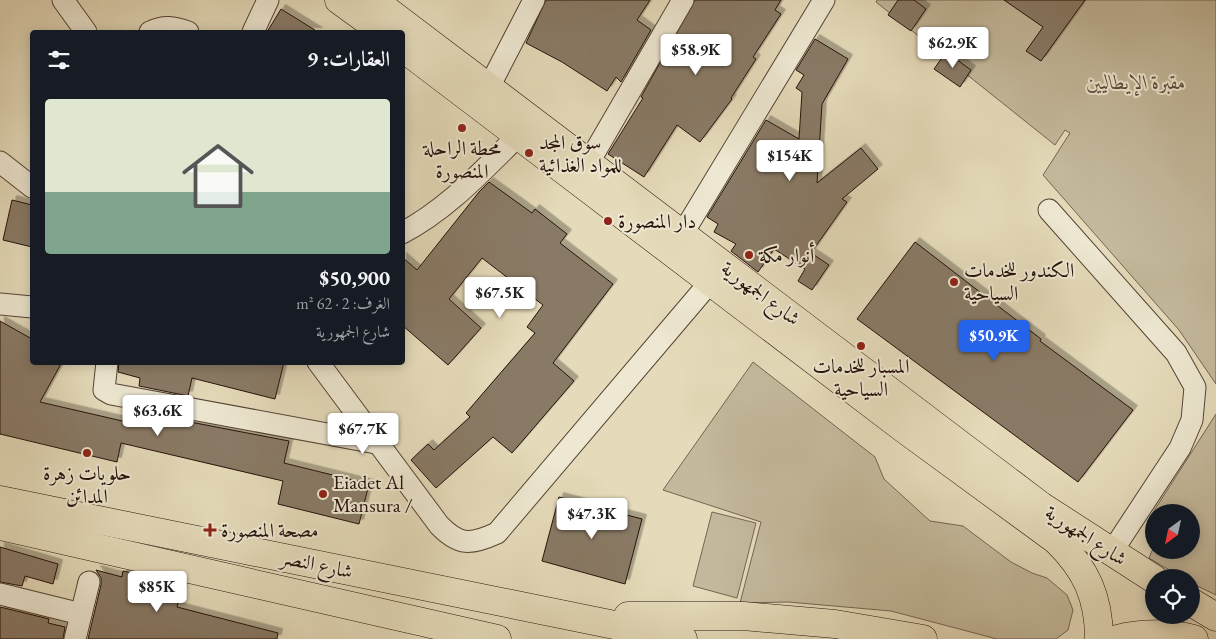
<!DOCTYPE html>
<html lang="ar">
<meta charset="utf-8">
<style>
:root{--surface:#171b24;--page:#242831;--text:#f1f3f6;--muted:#9ea1a6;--accent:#2563eb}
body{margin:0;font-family:"EB Garamond",Amiri,serif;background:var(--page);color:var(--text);direction:rtl;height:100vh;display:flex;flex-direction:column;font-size:19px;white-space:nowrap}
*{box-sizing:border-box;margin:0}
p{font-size:16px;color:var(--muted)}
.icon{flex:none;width:28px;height:28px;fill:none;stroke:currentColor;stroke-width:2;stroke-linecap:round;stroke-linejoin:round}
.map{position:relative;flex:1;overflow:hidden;direction:ltr}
.sheet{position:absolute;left:30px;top:30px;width:375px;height:335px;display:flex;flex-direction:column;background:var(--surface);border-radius:5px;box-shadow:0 2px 12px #0003;direction:rtl}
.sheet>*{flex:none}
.needle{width:32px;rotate:213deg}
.controls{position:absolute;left:1145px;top:504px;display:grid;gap:10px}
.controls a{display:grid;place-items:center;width:55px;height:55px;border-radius:50%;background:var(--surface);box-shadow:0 2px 12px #0003;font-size:25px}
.price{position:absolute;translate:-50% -42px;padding:0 11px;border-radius:5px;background:#fff;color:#222;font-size:16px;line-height:32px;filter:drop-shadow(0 1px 2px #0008)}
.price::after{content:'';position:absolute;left:50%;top:30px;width:15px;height:11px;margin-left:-8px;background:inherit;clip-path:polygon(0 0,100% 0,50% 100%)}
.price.current{background:var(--accent);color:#fff}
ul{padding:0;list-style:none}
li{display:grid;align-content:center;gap:10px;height:265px;padding:0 15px}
li span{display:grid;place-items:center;height:155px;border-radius:5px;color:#555}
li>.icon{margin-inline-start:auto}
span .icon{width:90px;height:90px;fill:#fffc;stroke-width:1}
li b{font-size:21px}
h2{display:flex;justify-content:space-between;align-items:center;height:60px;padding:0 15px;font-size:21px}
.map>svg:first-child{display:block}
.green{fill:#c4b99c;stroke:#746553}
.building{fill:#897a66;stroke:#25110a;filter:url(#shadow)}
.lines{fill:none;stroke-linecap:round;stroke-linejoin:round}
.minor-casing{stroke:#554436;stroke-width:23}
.primary-casing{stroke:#25110a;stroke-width:29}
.trunk-casing{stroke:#25110a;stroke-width:29}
.minor{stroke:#eee8d2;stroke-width:21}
.primary{stroke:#e5dbba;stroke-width:28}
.trunk{stroke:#e5dbba;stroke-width:28}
.poi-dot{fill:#8f2418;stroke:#eee8d2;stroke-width:2}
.labels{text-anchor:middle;stroke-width:4;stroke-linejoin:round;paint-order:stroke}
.park-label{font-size:20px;font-style:italic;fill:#5d4c3d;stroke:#eee8d2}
.poi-label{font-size:20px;fill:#25110a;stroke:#eee8d2;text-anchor:start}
.street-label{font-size:20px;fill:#25110a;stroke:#eee8d2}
</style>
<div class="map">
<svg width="1216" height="639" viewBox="0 0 1216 639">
<defs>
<filter id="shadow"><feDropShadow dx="4.5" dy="-4.5" stdDeviation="0" flood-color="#0004"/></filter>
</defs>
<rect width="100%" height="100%" fill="#e5dbba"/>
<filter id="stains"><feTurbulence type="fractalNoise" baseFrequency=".004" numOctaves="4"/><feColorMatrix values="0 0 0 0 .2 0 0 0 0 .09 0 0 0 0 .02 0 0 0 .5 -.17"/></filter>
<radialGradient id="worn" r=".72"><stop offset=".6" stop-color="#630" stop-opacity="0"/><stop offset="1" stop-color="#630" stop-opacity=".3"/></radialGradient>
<g class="green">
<path d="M877 0H1216V384L1179 330 1043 175 1070 133 1065 130 1055 145 876 2Z"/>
<path d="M753 362 875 457 884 479 930 521 963 526 1011 562 1032 573 1047 578 1067 595 1073 610 1068 630 1056 639H997L891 611 788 602 740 603 761 522 663 490Z"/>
<path d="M1216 414V595L1191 583V578L1181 577 1149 558 1154 546V550H1191V512H1154V526L1152 514Z"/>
<path d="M712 512 756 523 737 598 693 586Z"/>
</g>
<g class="building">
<path d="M546 0H650L637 20 651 30 621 82 616 77 607 91 562 62 526 43Z"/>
<path d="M695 0H781L775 10 781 14 753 57 756 59 731 98 732 99 700 142 677 125 644 177 608 154 643 98 641 97Z"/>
<path d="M898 0H914L926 9 911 31 888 15Z"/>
<path d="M1004 0H1085L1041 61 1026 51 1043 27Z"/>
<path d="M281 9 318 32H267Z"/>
<path d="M815 39 848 59 822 104 817 183 861 148 878 169 842 199 847 202 811 253 829 265 812 290 798 281 805 269 774 249 758 272 731 251 736 244 714 232 718 224 707 217 766 120 799 139 802 92 796 88 804 75 796 70Z"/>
<path d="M946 52 971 70 960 87 934 69Z"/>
<path d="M489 182 532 213 535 209 567 234 560 243 613 284 553 363 574 381 512 453 493 437 436 488 411 460 428 444 434 450 470 417 466 413 535 333 527 327 543 305 482 258 449 299 481 328 448 365 402 325V257L417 270 479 192Z"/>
<path d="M12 200 32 205V247L3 240Z"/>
<path d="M915 242 1041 339 1040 341 1133 410 1078 482 857 319Z"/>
<path d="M0 321 32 339V362H62L40 402 131 423 133 411 289 441 284 463 369 484 359 524 278 504 283 481 121 443 117 462 0 434Z"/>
<path d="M119 362H284L275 399 192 378 188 396 139 386 140 378 118 372Z"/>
<path d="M559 497 642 519 625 584 542 561Z"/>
<path d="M0 547 58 564 53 584 25 576 22 586 0 582Z"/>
<path d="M96 570 122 577 123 571 183 584 177 607 278 633 277 639H88L101 585V578Z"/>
<path d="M0 607 49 619 48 623 65 627 63 639H0Z"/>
</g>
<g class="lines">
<g class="minor-casing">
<g id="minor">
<path d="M63 0 86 32"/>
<path d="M150 32C164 25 174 27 188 32"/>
<path d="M253 32 268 0"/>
<path d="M489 87 534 0"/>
<path d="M0 162 32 187"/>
<path d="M589 162 683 0"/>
<path d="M1049 210 1176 353 1195 387 1192 420 1180 448 1111 553"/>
<path d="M402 233C448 209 483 170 519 135"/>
<path d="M683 233 824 0"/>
<path d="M0 304 32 307"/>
<path d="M107 362 104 390 111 394 376 443"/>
<path d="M318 362 439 525C459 546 471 545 497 533L711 281"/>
<path d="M0 594 81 614"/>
<path d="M75 639 89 582"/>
</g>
</g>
<g class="primary-casing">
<g id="primary">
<path d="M339 0 383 32"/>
<path d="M373 0 1041 506 1154 579"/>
<path d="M402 47 903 428 1056 540C1086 569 1099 597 1099 639"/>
<path d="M1191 602 1216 617"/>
</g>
</g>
<g class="trunk-casing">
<g id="trunk">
<path d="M0 500 683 639"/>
<path d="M0 526 497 639"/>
<path d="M628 616H743L835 624 923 639"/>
<path d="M1117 639C1142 633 1169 633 1194 639"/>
</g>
</g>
<use href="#minor" class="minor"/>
<use href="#primary" class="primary"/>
<use href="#trunk" class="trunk"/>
</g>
<g class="poi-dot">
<circle cx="462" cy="128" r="5"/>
<circle cx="529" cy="153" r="5"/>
<circle cx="608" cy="221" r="5"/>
<circle cx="749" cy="255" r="5"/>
<circle cx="954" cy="282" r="5"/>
<circle cx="861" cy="346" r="5"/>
<circle cx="87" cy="453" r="5"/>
<circle cx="323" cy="494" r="5"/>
<path d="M207.5 522.5h5v5h5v5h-5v5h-5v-5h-5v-5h5z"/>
</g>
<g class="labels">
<g class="park-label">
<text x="1136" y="89">مقبرة الإيطاليين</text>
</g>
<g class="poi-label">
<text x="539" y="149">سوق المجد<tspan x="539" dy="23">للمواد الغذائية</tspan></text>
<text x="462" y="155" text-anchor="middle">محطة الراحلة<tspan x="462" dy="23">المنصورة</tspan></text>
<text x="618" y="228">دار المنصورة</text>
<text x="759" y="262">أنوار مكة</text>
<text x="964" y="277">الكندور للخدمات<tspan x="964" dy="23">السياحية</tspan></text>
<text x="861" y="373" text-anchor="middle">المسبار للخدمات<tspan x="861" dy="23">السياحية</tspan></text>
<text x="87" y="480" text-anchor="middle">حلويات زهرة<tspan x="87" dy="23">المدائن</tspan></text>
<text x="333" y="489">Eiadet Al<tspan x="333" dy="23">Mansura /</tspan></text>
<text x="221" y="537">مصحة المنصورة</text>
</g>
<g class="street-label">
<text transform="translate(761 293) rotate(37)" y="7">شارع الجمهورية</text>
<text transform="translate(1086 535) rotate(33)" y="7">شارع الجمهورية</text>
<text transform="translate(317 564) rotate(12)" y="7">شارع النصر</text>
</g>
</g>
<rect width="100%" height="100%" filter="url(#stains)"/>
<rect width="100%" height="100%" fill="url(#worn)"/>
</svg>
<div class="controls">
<a><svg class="needle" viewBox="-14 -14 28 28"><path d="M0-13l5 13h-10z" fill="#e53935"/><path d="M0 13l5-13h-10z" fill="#9ea1a6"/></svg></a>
<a><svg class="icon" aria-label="locate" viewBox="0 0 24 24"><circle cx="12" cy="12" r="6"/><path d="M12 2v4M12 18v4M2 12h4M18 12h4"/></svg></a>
</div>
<b class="price" style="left:953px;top:69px">$62.9K</b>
<b class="price" style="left:696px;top:76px">$58.9K</b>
<b class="price" style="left:790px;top:182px">$154K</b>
<b class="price" style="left:500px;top:319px">$67.5K</b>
<b class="price current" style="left:994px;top:362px">$50.9K</b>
<b class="price" style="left:158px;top:437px">$63.6K</b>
<b class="price" style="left:363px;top:455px">$67.7K</b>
<b class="price" style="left:592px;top:540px">$47.3K</b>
<b class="price" style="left:157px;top:613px">$85K</b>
<section class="sheet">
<h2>العقارات: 9<svg class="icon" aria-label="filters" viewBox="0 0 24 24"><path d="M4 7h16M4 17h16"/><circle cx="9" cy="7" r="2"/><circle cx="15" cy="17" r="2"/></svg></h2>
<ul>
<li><span style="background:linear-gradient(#dfe7d0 60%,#7fa58c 0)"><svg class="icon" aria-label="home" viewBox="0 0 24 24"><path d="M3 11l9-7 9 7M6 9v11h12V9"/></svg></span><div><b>$50,900</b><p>الغرف: 2 · 62 m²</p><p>شارع الجمهورية</p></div></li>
</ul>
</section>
</div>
